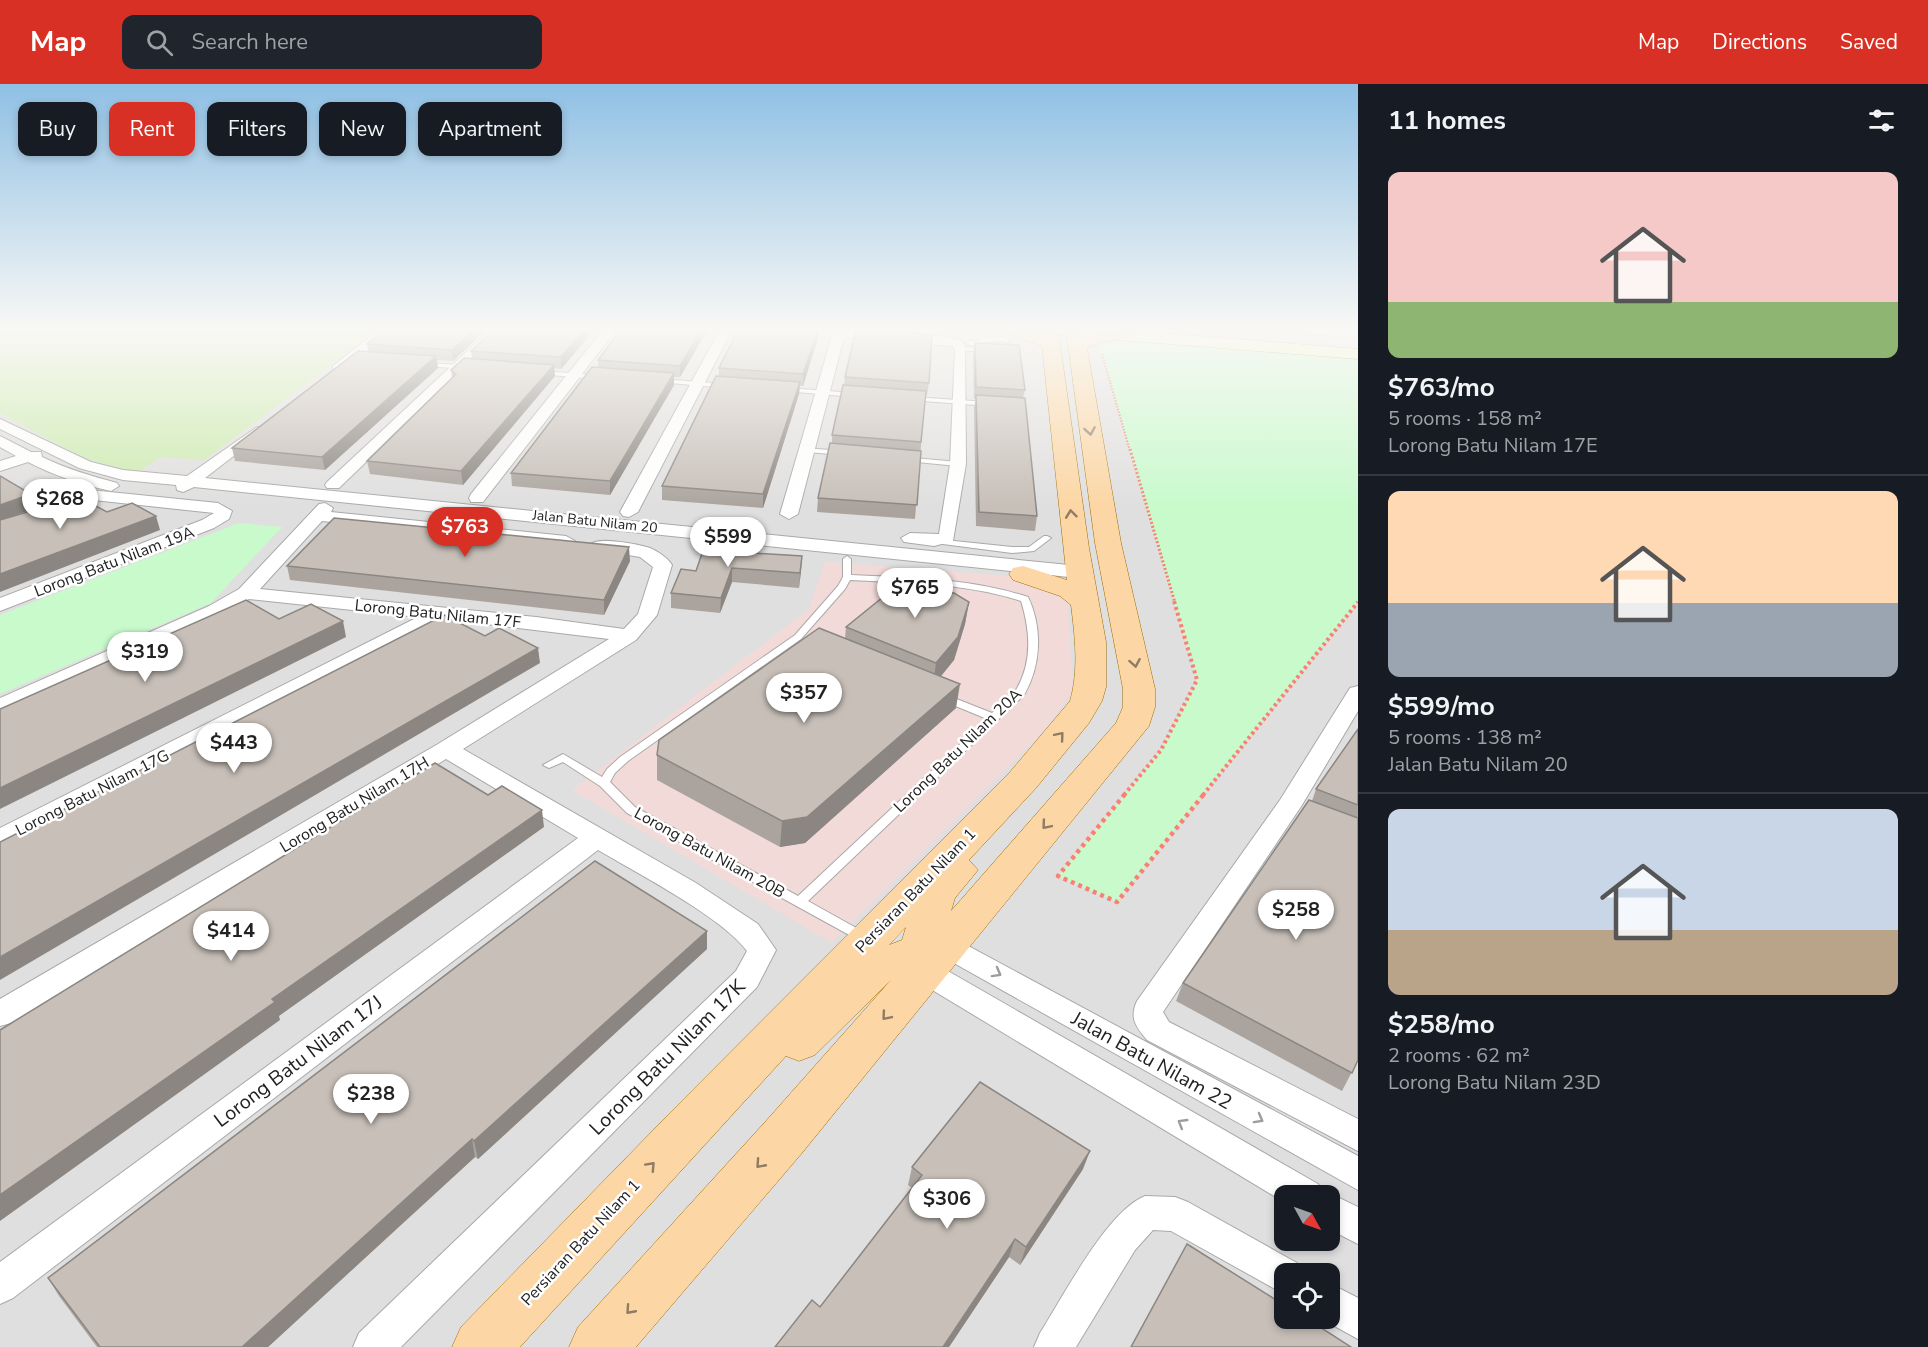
<!DOCTYPE html>
<meta charset="utf-8">
<style>
:root{--surface:#171b24;--page:#20242c;--text:#f1f3f6;--muted:#9ea1a6;--line:#363941;--accent:#d93025}
body{margin:0;font-family:"Nunito Sans",sans-serif;background:var(--page);color:var(--text);height:100vh;display:flex;flex-direction:column;font-size:22px;white-space:nowrap}
*{box-sizing:border-box;margin:0}
p{font-size:20px;color:var(--muted)}
.icon{flex:none;width:33px;height:33px;fill:none;stroke:currentColor;stroke-width:2;stroke-linecap:round;stroke-linejoin:round}
.map{position:relative;flex:1;overflow:hidden}
.details{display:flex;flex-direction:column;background:var(--surface);width:570px}
.details>*{flex:none}
.top-card{position:absolute;left:18px;top:18px;width:570px;height:54px;display:flex;gap:12px}
.needle{width:39px;rotate:130deg}
.fabs{position:absolute;left:1274px;top:1101px;display:grid;gap:12px}
.fabs a{display:grid;place-items:center;width:66px;height:66px;border-radius:12px;background:var(--surface);box-shadow:0 3px 9px #0003;font-size:30px}
.price{position:absolute;translate:-50% -51px;padding:0 14px;border-radius:21px;background:#fff;color:#222;font-size:20px;line-height:39px;filter:drop-shadow(0 2px 3px #0008)}
.price::after{content:'';position:absolute;left:50%;top:36px;width:18px;height:14px;margin-left:-9px;background:inherit;clip-path:polygon(0 0,100% 0,50% 100%)}
.price.on{background:var(--accent);color:#fff}
ul{padding:0;list-style:none}
li{display:grid;align-content:center;gap:12px;height:318px;padding:0 30px}
li+li{border-top:2px solid var(--line)}
li span{display:grid;place-items:center;height:186px;border-radius:12px;color:#555}
li>.icon{margin-inline-start:auto}
span .icon{width:108px;height:108px;fill:#fffc;stroke-width:1}
li b{font-size:26px}
h2{display:flex;justify-content:space-between;align-items:center;height:72px;padding:0 30px;font-size:26px}
.pill{padding:0 21px;border-radius:12px;background:var(--surface);box-shadow:0 3px 9px #0003;font-size:21px;line-height:54px}
.pill.on{background:var(--accent);color:#fff}
header{display:flex;align-items:center;gap:36px;box-sizing:border-box;height:84px;padding:0 30px;background:var(--accent);color:#fff}
header strong{font-size:28px}
nav{display:flex;gap:33px;margin-inline-start:auto;font-size:21px}
.search{width:420px;height:54px;background:var(--page);display:flex;align-items:center;gap:15px;box-sizing:border-box;padding:0 21px;border-radius:12px;color:var(--muted);font-size:22px}
main{display:flex;flex:1;min-height:0}
.map>svg:first-child{display:block}
.residential{fill:#e0dfdf;fill-rule:evenodd}
.commercial{fill:#f2dad9}
.grass{fill:#cdebb0}
.park{fill:#c8facc}
.lines{fill:none;stroke-linecap:round;stroke-linejoin:round}
.lane-casing{stroke:#a9a9a9;stroke-width:2}
.street-casing{stroke:#a9a9a9;stroke-width:2}
.secondary-casing{stroke:#707d05;stroke-width:1}
.primary-casing{stroke:#a06b00;stroke-width:1}
.path-far3{stroke:#fa8072;stroke-width:2;stroke-dasharray:1.5 1.5;stroke-linecap:butt}
.path-far2{stroke:#fa8072;stroke-width:3;stroke-dasharray:2 2;stroke-linecap:butt}
.path-far1{stroke:#fa8072;stroke-width:4;stroke-dasharray:3 3;stroke-linecap:butt}
.path{stroke:#fa8072;stroke-width:4.5;stroke-dasharray:4 4;stroke-linecap:butt}
.lane{fill:#fff;fill-rule:evenodd}
.street{fill:#fff;fill-rule:evenodd}
.secondary{fill:#f7fabf;fill-rule:evenodd}
.primary{fill:#fcd6a4;fill-rule:evenodd}
.wall{fill:#aba49e}
.shaded-wall{fill:#8b8681}
.building{fill:#c7bfb8;stroke:#8b8681;stroke-width:1.5}
.oneway{stroke:#8f7c63}
.oneway2{stroke:#9c9c9c}
.labels{text-anchor:middle;stroke-width:5;stroke-linejoin:round;paint-order:stroke}
.far-street-label{font-size:14px;fill:#222;stroke:#fff}
.street-label{font-size:16px;fill:#222;stroke:#fff}
.near-street-label{font-size:20px;fill:#222;stroke:#fff}
</style>
<header>
<strong>Map</strong>
<div class="search"><svg class="icon" aria-label="search" viewBox="0 0 24 24"><circle cx="10" cy="10" r="6"/><path d="M15 15l6 6"/></svg>Search here</div>
<nav><a>Map</a><a>Directions</a><a>Saved</a></nav>
</header>
<main>
<div class="map">
<svg width="1358" height="1263" viewBox="0 0 1358 1263">
<rect width="100%" height="100%" fill="#f2efe9"/>
<path class="residential" d="M0 246H1358V1263H0ZM1284 1112H1329V1156H1284ZM1284 1190H1329V1234H1284Z"/>
<path class="commercial" d="M825 478 1021 493 1067 511 1073 607 1041 650 832 859 572 706 809 525Z"/>
<path class="grass" d="M0 246H378L204 376 161 373 136 389 84 374 0 329Z"/>
<g class="park">
<path d="M1097 255 1358 274V518L1117 818 1058 792 1161 666 1197 596Z"/>
<path d="M239 439 282 443 211 519 0 610V531Z"/>
</g>
<g class="lines">
<g class="lane-casing">
<g id="lane">
<path d="M1003 253 1009 257V259L1002 257 985 258 982 261H969L966 259 969 257H979L982 254Z"/>
<path d="M961 263 988 264 991 266 988 268 959 266 958 265Z"/>
<path d="M422 279 466 281 469 283 466 285 424 282 421 280Z"/>
<path d="M541 287 597 291 600 293 597 295 539 290 538 289Z"/>
<path d="M661 295 726 300 729 302 726 304 659 298 658 297Z"/>
<path d="M787 304 855 309 858 311 855 313 785 307 784 306Z"/>
<path d="M912 313 989 318 992 320 989 322 910 316 909 315Z"/>
<path d="M804 364 843 367 847 369 843 371 807 368H804Z"/>
<path d="M903 373 958 378 962 380 958 382 906 377H903Z"/>
<path d="M1044 452H1047L1051 454 1034 467 1012 469 935 459 931 457 935 455 1012 463H1029Z"/>
<path d="M847 472 851 475V491C912 494 970 494 1028 513 1043 544 1041 582 1024 611L808 817 867 850 869 853 867 856 862 858 627 729 600 702 563 678 549 684 543 681 563 670 602 693 607 685 620 673 795 551 838 502 843 493V475ZM850 496C908 499 965 499 1021 517 1030 546 1033 578 1016 606 1011 615 1000 622 992 629L949 612H941L940 614 941 616 987 635 798 812 635 723 610 698 615 689 628 677 801 555 845 505Z"/>
</g>
</g>
<g class="street-casing">
<g id="street">
<path d="M379 246H393L343 288H333V282Z"/>
<path d="M490 246H503L339 404H327L325 401 327 398Z"/>
<path d="M603 246H616L483 418H471L469 414 471 410Z"/>
<path d="M720 246H732L638 428 629 433 623 432 620 428Z"/>
<path d="M785 246C839 246 908 244 960 256L965 262 966 380 953 457 934 462 904 458 901 454 910 449 939 450 950 380 955 265 952 262 844 253 798 430 789 435 780 430 832 252 791 250Z"/>
<path d="M1304 246H1358V253L1310 250Z"/>
<path d="M0 335 91 378 123 386 187 392 257 343 262 344 264 347 262 350 205 394 1079 482 1088 488 1079 494 194 403 183 408 177 406 176 401 123 396 79 384 0 345Z"/>
<path d="M0 352 31 368H41L42 373C67 385 91 392 117 399L119 402 111 407C82 401 55 392 28 378L0 387V377L16 372 0 363Z"/>
<path d="M90 406 218 419 232 427 229 435 214 444 0 527V514L202 436 214 429 84 415 82 411 84 407Z"/>
<path d="M325 419 333 424 331 428 566 452 575 457 566 462 322 437 260 505 536 533 624 545 638 530 653 483 640 473 599 466 590 461C596 452 639 460 650 464 657 467 668 474 672 481L657 531 636 556 463 665 696 799 758 840 776 866 757 903 401 1263H353L359 1249 736 887 747 867C722 833 637 789 598 766L13 1214 0 1220V1178L578 754 446 675 11 939 0 942V915L438 660 609 555 444 535 0 764V744L418 533 249 515 223 530 0 629V614L209 522 239 505 319 420Z"/>
<path d="M1358 602V627L1302 721 1163 928 1169 938 1358 1035V1067L1147 956C1136 943 1129 934 1137 917L1280 716 1350 604Z"/>
<path d="M946 850 1358 1072V1106L936 869 932 861 936 853Z"/>
<path d="M924 876 934 879 1318 1100 1323 1112H1284V1118L914 895 909 887 914 879Z"/>
<path d="M1329 1109 1358 1123V1160L1329 1145V1112H1323Z"/>
<path d="M1145 1112 1175 1113 1188 1118 1297 1179 1302 1190H1284V1210L1171 1147 1153 1146 1135 1166 1076 1263H1034L1040 1249C1063 1213 1107 1127 1145 1112Z"/>
<path d="M1329 1199 1358 1214V1255L1320 1234H1329Z"/>
</g>
</g>
<g class="secondary-casing">
<path id="secondary" d="M1048 246H1124L1358 265V275L1056 251Z"/>
</g>
<g class="primary-casing">
<path id="primary" d="M1005 246H1032L1040 249V246H1058L1089 464 1106 558V603L1102 617 1089 639 1036 704 969 776 978 786 955 814 951 827 1116 639 1123 623V605L1095 459 1066 246H1084L1085 253 1101 248 1132 246 1135 250 1132 254 1104 258 1087 264 1121 459 1155 605V623L1149 642 802 1069 636 1263H569L578 1243 766 1037 891 896 815 971 799 977 786 972 520 1263H452L461 1243 669 1030 1010 688 1070 617C1079 586 1075 553 1071 521L1060 512 1013 496 1009 490 1013 484 1023 482 1067 496 1042 262 1008 250ZM906 843 902 856 889 861Z"/>
</g>
<path class="path-far3" d="M1102 270 1130 367"/>
<path class="path-far2" d="M1130 365 1175 519"/>
<g class="path-far1">
<path d="M1124 711 1161 666 1197 596 1174 517"/>
<path d="M1203 711 1358 518"/>
</g>
<path class="path" d="M1125 710 1058 792 1117 818 1204 710"/>
<use href="#lane" class="lane"/>
<use href="#street" class="street"/>
<use href="#secondary" class="secondary"/>
<use href="#primary" class="primary"/>
</g>
<g class="wall">
<path d="M384 246H486L453 277 437 276 438 284 325 386 235 377 232 364 368 267 367 260Z"/>
<path d="M493 246H594L561 285 554 284 555 292 463 401 370 390 367 377 452 294 451 286 472 275 471 267Z"/>
<path d="M621 246H707L680 293H674V301L610 411 512 402 511 389 598 284V276Z"/>
<path d="M738 246H819L818 254 803 302H800L799 310 763 424 662 416V402L719 292V284Z"/>
<path d="M975 259 1025 306 1023 314 1037 432 1035 447 976 442 974 323 976 315H974L973 270Z"/>
<path d="M845 293 929 299 927 311H925L915 435 817 428 818 414 832 359V351L844 301Z"/>
<path d="M739 468 801 487 799 504 732 498 720 529 671 524V509L696 487Z"/>
<path d="M630 477 604 531 290 496 287 482Z"/>
<path d="M924 505 969 518 965 540 954 576 941 592 956 624 805 759 780 763 657 696V671L845 554 846 543Z"/>
<path d="M1358 645V976L1342 1007 1176 917 1183 899 1312 717 1316 705Z"/>
<path d="M707 865 478 1075 475 1073 268 1263H97L59 1212 48 1194Z"/>
<path d="M912 1083 1083 1085 1020 1181 1009 1173 949 1263H775L820 1223 912 1104 908 1101Z"/>
</g>
<g class="shaded-wall">
<path d="M473 246H486L453 277 452 266Z"/>
<path d="M584 246H594L561 285V273Z"/>
<path d="M701 246H707V247L680 293V282Z"/>
<path d="M818 246H819L818 254 803 302V290Z"/>
<path d="M436 272 438 284 325 386 322 373Z"/>
<path d="M554 281 555 292 463 401 461 387Z"/>
<path d="M674 289V301L610 411V397Z"/>
<path d="M800 298 799 310 763 424V410Z"/>
<path d="M31 410 36 424 0 437V421Z"/>
<path d="M156 432 160 446 0 508V490Z"/>
<path d="M629 463 630 477 604 531V516Z"/>
<path d="M802 472 801 487 799 504 800 489Z"/>
<path d="M732 484V498L720 529 721 514Z"/>
<path d="M969 518 965 540 954 576 933 602 936 579Z"/>
<path d="M343 537 346 553 0 725V704Z"/>
<path d="M538 564 540 579 0 896V873Z"/>
<path d="M960 600 956 624 805 759 780 763 782 737Z"/>
<path d="M542 726 544 743 279 932 280 936 0 1137V1111L272 915Z"/>
<path d="M707 847V865L478 1075 474 1057Z"/>
<path d="M472 1055 475 1073 268 1263H242Z"/>
<path d="M1090 1067 1083 1085 1020 1181 1026 1163Z"/>
<path d="M1015 1155 1009 1173 949 1263H943Z"/>
</g>
<g class="building">
<path d="M384 246H473L452 266 367 260Z"/>
<path d="M493 246H584L561 273 471 267Z"/>
<path d="M621 246H701L680 282 598 276Z"/>
<path d="M738 246H818L803 290 719 284Z"/>
<path d="M856 246H871L932 251 929 299 845 293Z"/>
<path d="M975 259 1019 261 1025 306 976 303Z"/>
<path d="M358 267 436 272 322 373 232 364Z"/>
<path d="M464 274 554 281 461 387 367 377 456 290 451 286Z"/>
<path d="M592 283 674 289 610 397 511 389Z"/>
<path d="M716 292 800 298 763 410 662 402Z"/>
<path d="M843 301 926 307 921 358 832 351Z"/>
<path d="M976 311 1025 314 1037 432 979 428Z"/>
<path d="M830 359 921 367 917 421 818 414Z"/>
<path d="M0 392 31 410 0 421Z"/>
<path d="M79 413 107 428 132 419 156 432 0 490V436Z"/>
<path d="M334 434 629 463 604 516 287 482Z"/>
<path d="M707 455 740 458 737 468 802 472 800 489 732 484 721 514 671 509 681 485 696 487Z"/>
<path d="M900 492 926 495 924 505 954 509 969 518 958 553 936 579 846 543 899 500Z"/>
<path d="M246 516 279 535 311 520 343 537 0 704V625Z"/>
<path d="M444 531 485 552 499 544 538 564 0 873V758Z"/>
<path d="M819 544 960 600 807 733 782 737 657 671 659 656Z"/>
<path d="M1358 645V721L1316 705Z"/>
<path d="M435 679 488 711 502 702 542 726 272 915 275 918 0 1111V946Z"/>
<path d="M1309 716 1358 734V976L1352 989 1183 899Z"/>
<path d="M595 777 707 847 474 1057 472 1055 242 1263H100L48 1194Z"/>
<path d="M980 998 1090 1067 1026 1163 1015 1155 943 1263H775L812 1216 820 1223 922 1091 912 1083Z"/>
<path d="M1187 1160 1284 1221V1234H1306L1351 1263H1131Z"/>
</g>
<defs><path id="oneway-chevron" d="M-2-3.5L2.5 0L-2 3.5" fill="none" stroke-width="1.6" stroke-linecap="round" stroke-linejoin="round" transform="scale(1.5)"/></defs>
<g class="oneway">
<use href="#oneway-chevron" transform="translate(1090 347) rotate(81)"/>
<use href="#oneway-chevron" transform="translate(1071 430) rotate(-97)"/>
<use href="#oneway-chevron" transform="translate(1135 579) rotate(80)"/>
<use href="#oneway-chevron" transform="translate(1060 652) rotate(-50)"/>
<use href="#oneway-chevron" transform="translate(1046 741) rotate(130)"/>
<use href="#oneway-chevron" transform="translate(886 932) rotate(130)"/>
<use href="#oneway-chevron" transform="translate(760 1080) rotate(132)"/>
<use href="#oneway-chevron" transform="translate(651 1082) rotate(-47)"/>
<use href="#oneway-chevron" transform="translate(630 1226) rotate(132)"/>
</g>
<g class="oneway2">
<use href="#oneway-chevron" transform="translate(997 889) rotate(29)"/>
<use href="#oneway-chevron" transform="translate(1259 1035) rotate(29)"/>
<use href="#oneway-chevron" transform="translate(1182 1039) rotate(-149)"/>
</g>
<linearGradient id="sky" x2="0" y2="1"><stop stop-color="#8fc0e4"/><stop offset="0.58" stop-color="#f9f8f5"/><stop offset="1" stop-color="#f9f8f5" stop-opacity="0"/></linearGradient>
<rect width="1358" height="423" fill="url(#sky)"/>
<g class="labels">
<g class="far-street-label">
<text transform="translate(595 437) rotate(6)" y="5">Jalan Batu Nilam 20</text>
</g>
<g class="street-label">
<text transform="translate(114 477) rotate(-21)" y="6">Lorong Batu Nilam 19A</text>
<text transform="translate(438 529) rotate(6)" y="6">Lorong Batu Nilam 17F</text>
<text transform="translate(957 666) rotate(-44)" y="6">Lorong Batu Nilam 20A</text>
<text transform="translate(92 708) rotate(-27)" y="6">Lorong Batu Nilam 17G</text>
<text transform="translate(354 720) rotate(-31)" y="6">Lorong Batu Nilam 17H</text>
<text transform="translate(710 768) rotate(29)" y="6">Lorong Batu Nilam 20B</text>
<text transform="translate(915 806) rotate(-46)" y="6">Persiaran Batu Nilam 1</text>
<text transform="translate(580 1158) rotate(-47)" y="6">Persiaran Batu Nilam 1</text>
</g>
<g class="near-street-label">
<text transform="translate(667 973) rotate(-45)" y="7">Lorong Batu Nilam 17K</text>
<text transform="translate(1152 976) rotate(29)" y="7">Jalan Batu Nilam 22</text>
<text transform="translate(298 977) rotate(-37)" y="7">Lorong Batu Nilam 17J</text>
</g>
</g>
</svg>
<div class="fabs">
<a><svg class="needle" viewBox="-14 -14 28 28"><path d="M0-13l5 13h-10z" fill="#e53935"/><path d="M0 13l5-13h-10z" fill="#9ea1a6"/></svg></a>
<a><svg class="icon" aria-label="locate" viewBox="0 0 24 24"><circle cx="12" cy="12" r="6"/><path d="M12 2v4M12 18v4M2 12h4M18 12h4"/></svg></a>
</div>
<b class="price" style="left:60px;top:446px">$268</b>
<b class="price on" style="left:465px;top:474px">$763</b>
<b class="price" style="left:728px;top:484px">$599</b>
<b class="price" style="left:915px;top:535px">$765</b>
<b class="price" style="left:145px;top:599px">$319</b>
<b class="price" style="left:804px;top:640px">$357</b>
<b class="price" style="left:234px;top:690px">$443</b>
<b class="price" style="left:1296px;top:857px">$258</b>
<b class="price" style="left:231px;top:878px">$414</b>
<b class="price" style="left:371px;top:1041px">$238</b>
<b class="price" style="left:947px;top:1146px">$306</b>
<div class="top-card">
<a class="pill">Buy</a>
<a class="pill on">Rent</a>
<a class="pill">Filters</a>
<a class="pill">New</a>
<a class="pill">Apartment</a>
</div>
</div>
<section class="details">
<h2>11 homes<svg class="icon" aria-label="filters" viewBox="0 0 24 24"><path d="M4 7h16M4 17h16"/><circle cx="9" cy="7" r="2"/><circle cx="15" cy="17" r="2"/></svg></h2>
<ul>
<li><span style="background:linear-gradient(#f6c9c9 70%,#8fb573 0)"><svg class="icon" aria-label="home" viewBox="0 0 24 24"><path d="M3 11l9-7 9 7M6 9v11h12V9"/></svg></span><div><b>$763/mo</b><p>5 rooms · 158 m²</p><p>Lorong Batu Nilam 17E</p></div></li>
<li><span style="background:linear-gradient(#ffd9b3 60%,#9aa5b1 0)"><svg class="icon" aria-label="home" viewBox="0 0 24 24"><path d="M3 11l9-7 9 7M6 9v11h12V9"/></svg></span><div><b>$599/mo</b><p>5 rooms · 138 m²</p><p>Jalan Batu Nilam 20</p></div></li>
<li><span style="background:linear-gradient(#c9d6e8 65%,#b9a48a 0)"><svg class="icon" aria-label="home" viewBox="0 0 24 24"><path d="M3 11l9-7 9 7M6 9v11h12V9"/></svg></span><div><b>$258/mo</b><p>2 rooms · 62 m²</p><p>Lorong Batu Nilam 23D</p></div></li>
</ul>
</section>
</main>
